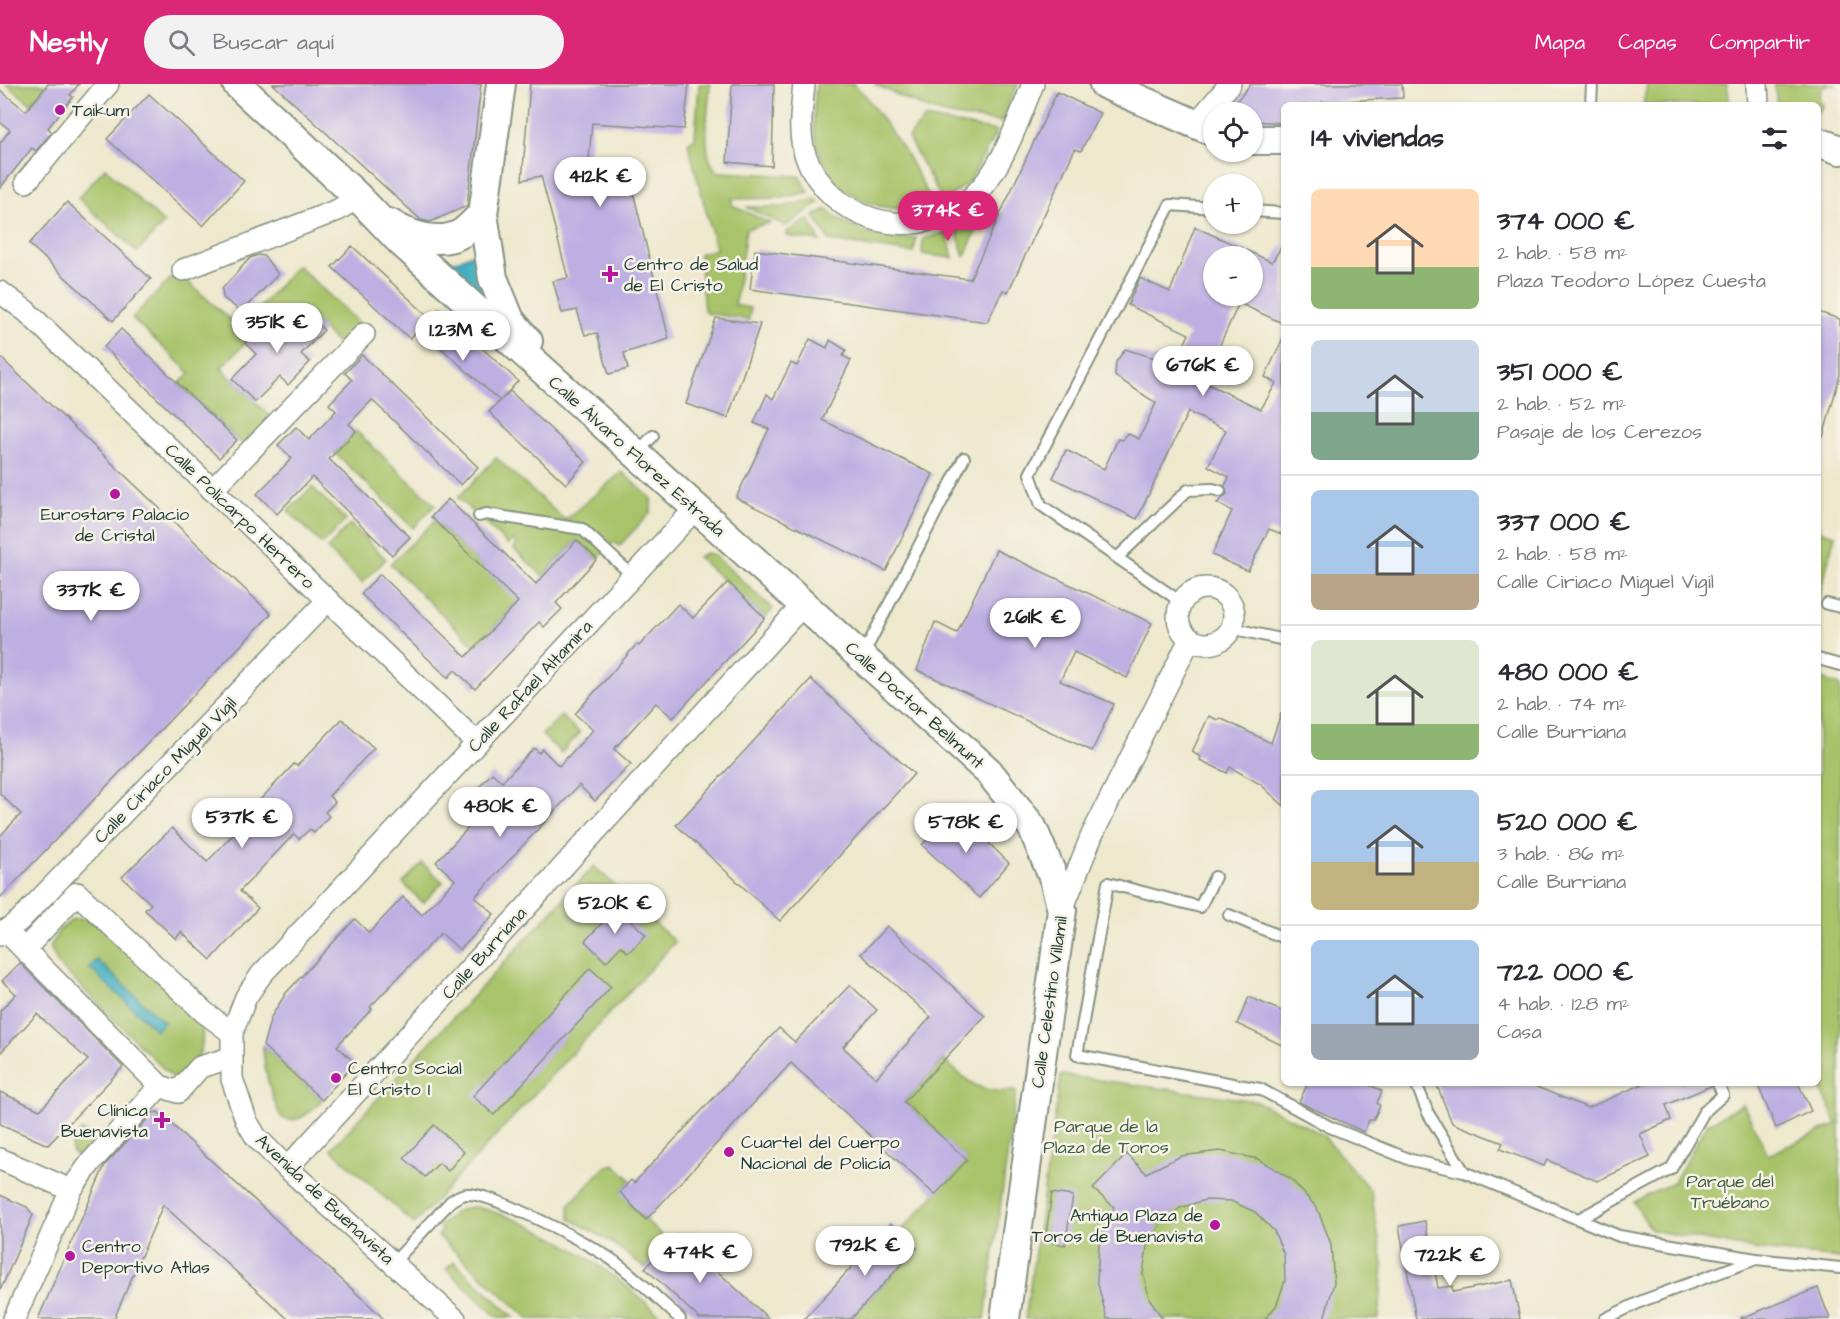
<!DOCTYPE html>
<html lang="es">
<meta charset="utf-8">
<style>
:root{--surface:#fff;--page:#f2f2f3;--text:#2b2b33;--muted:#7c7c81;--line:#e1e1e2;--accent:#db2777}
body{margin:0;font-family:"Architects Daughter",sans-serif;background:var(--page);color:var(--text);height:100vh;display:flex;flex-direction:column;font-size:22px;white-space:nowrap}
*{box-sizing:border-box;margin:0}
p{font-size:20px;color:var(--muted)}
.icon{flex:none;width:33px;height:33px;fill:none;stroke:currentColor;stroke-width:2;stroke-linecap:round;stroke-linejoin:round}
.map{position:relative;flex:1;overflow:hidden}
.side{position:absolute;left:1281px;top:18px;width:540px;height:984px;display:flex;flex-direction:column;background:var(--surface);border-radius:9px;box-shadow:0 2px 4px #0004}
.side>*{flex:none}
.controls{position:absolute;left:1203px;top:18px;display:grid;gap:12px}
.controls a{display:grid;place-items:center;width:60px;height:60px;border-radius:50%;background:var(--surface);box-shadow:0 2px 4px #0004;font-size:30px}
.price{position:absolute;translate:-50% -51px;padding:0 14px;border-radius:21px;background:#fff;color:#222;font-size:20px;line-height:39px;filter:drop-shadow(0 2px 3px #0008)}
.price::after{content:'';position:absolute;left:50%;top:36px;width:18px;height:14px;margin-left:-9px;background:inherit;clip-path:polygon(0 0,100% 0,50% 100%)}
.price.current{background:var(--accent);color:#fff}
ul{padding:0;list-style:none}
li{display:flex;align-items:center;gap:18px;height:150px;padding:0 30px}
li+li{border-top:2px solid var(--line)}
li span{display:grid;place-items:center;flex:none;width:168px;height:120px;border-radius:9px;color:#555}
li>.icon{margin-inline-start:auto}
span .icon{width:72px;height:72px;fill:#fffc;stroke-width:1}
li b{font-size:26px}
h2{display:flex;justify-content:space-between;align-items:center;height:72px;padding:0 30px;font-size:26px}
header{display:flex;align-items:center;gap:36px;box-sizing:border-box;height:84px;padding:0 30px;background:var(--accent);color:#fff}
header strong{font-size:28px}
nav{display:flex;gap:33px;margin-inline-start:auto;font-size:21px}
.search{width:420px;height:54px;background:var(--page);display:flex;align-items:center;gap:15px;box-sizing:border-box;padding:0 21px;border-radius:33px;color:var(--muted);font-size:22px}
.map>svg:first-child{display:block}
.green{fill:#a8c369;stroke:#64804e;stroke-width:1.5}
.water{fill:#41adc0;stroke:#30757a;stroke-width:1.5}
.building{fill:#beafe2;fill-rule:evenodd}
.lines{fill:none;stroke-linecap:round;stroke-linejoin:round}
.lane-casing{stroke:#869280;stroke-width:14}
.street-casing{stroke:#869280;stroke-width:24}
.secondary-casing{stroke:#869280;stroke-width:32}
.lane{stroke:#fff;stroke-width:10}
.street{stroke:#fff;stroke-width:21}
.secondary{stroke:#fff;stroke-width:28}
.poi-dot{fill:#b5179e;stroke:#f7f3e8;stroke-width:2}
.labels{text-anchor:middle;stroke-width:5;stroke-linejoin:round;paint-order:stroke}
.poi-label{font-size:18px;fill:#1f3d34;stroke:#f7f3e8;text-anchor:start}
.street-label{font-size:18px;fill:#1f3d34;stroke:#f7f3e8}
.park-label{font-size:18px;fill:#415e41;stroke:#f7f3e8}
</style>
<header>
<strong>Nestly</strong>
<div class="search"><svg class="icon" aria-label="search" viewBox="0 0 24 24"><circle cx="10" cy="10" r="6"/><path d="M15 15l6 6"/></svg>Buscar aquí</div>
<nav><a>Mapa</a><a>Capas</a><a>Compartir</a></nav>
</header>
<div class="map">
<svg width="1840" height="1235" viewBox="0 0 1840 1235">
<rect width="100%" height="100%" fill="#f7f3e8"/>
<filter id="ink" filterUnits="userSpaceOnUse"><feTurbulence type="fractalNoise" baseFrequency=".0167" numOctaves="2"/><feDisplacementMap in="SourceGraphic" scale="12" xChannelSelector="R" yChannelSelector="G"/><feConvolveMatrix kernelMatrix="1 2 1 2 8 2 1 2 1" color-interpolation-filters="sRGB"/></filter>
<filter id="wash" filterUnits="userSpaceOnUse"><feTurbulence type="fractalNoise" baseFrequency=".008" numOctaves="4" result="noise"/><feDisplacementMap in="SourceGraphic" scale="24" xChannelSelector="R" yChannelSelector="G"/><feGaussianBlur stdDeviation="1.35" result="paint"/><feColorMatrix in="noise" values="0 0 0 0 0 0 0 0 0 0 0 0 0 0 0 0 0 1.4 0 .05"/><feComposite in="paint" operator="in"/></filter>
<g filter="url(#wash)">
<rect width="100%" height="100%" fill="#eee8cd"/>
<g class="green">
<path d="M6 0H48L31 20Z"/>
<path d="M699 0H710C709 21 699 77 719 88L799 92 809 108 782 114 731 115 733 122 770 139 746 145 735 221 750 224 749 236 707 229 704 226 699 170 716 165 688 59 695 54Z"/>
<path d="M816 0H853L865 11 904 66 934 121C879 134 825 112 815 51 812 35 815 16 816 0Z"/>
<path d="M874 0H1018L1001 38 955 32 930 26Z"/>
<path d="M1647 0H1727L1730 21H1643Z"/>
<path d="M1774 0H1836L1825 2 1821 6 1819 15 1823 21 1818 28V21H1777Z"/>
<path d="M925 34 997 47 969 98 943 117 908 54Z"/>
<path d="M105 84 164 139 137 168 78 114Z"/>
<path d="M815 115 819 119 786 142 746 123H783Z"/>
<path d="M988 122 964 173 956 144Z"/>
<path d="M826 125C851 147 883 157 916 154L914 169 830 157 814 132Z"/>
<path d="M809 135 820 157 787 152V148Z"/>
<path d="M947 148 953 174 922 170 923 155Z"/>
<path d="M297 181 359 239 338 260 300 223 278 247 267 237 221 284 273 335 246 363 179 300 190 289 132 234 177 188 234 239 241 240 247 238Z"/>
<path d="M356 347 435 421 413 444 335 369Z"/>
<path d="M496 374 565 436 622 388 651 414V428L619 462 614 458 597 475 577 456 543 492 514 465 517 460 513 456 508 461 458 414Z"/>
<path d="M312 403 346 436 322 460 288 427Z"/>
<path d="M435 437 518 517 476 563 390 480Z"/>
<path d="M350 440 386 475 362 499 327 465Z"/>
<path d="M1818 446 1835 451 1818 518Z"/>
<path d="M706 469 714 471 773 525 765 534 698 473Z"/>
<path d="M1818 594 1840 601V1174L1759 1166 1651 1146 1634 1118 1674 1098 1707 1040 1743 1020 1768 1071 1837 1040 1818 998Z"/>
<path d="M561 632 580 649 561 669 542 651Z"/>
<path d="M422 779 443 798 423 819 403 799Z"/>
<path d="M594 782 675 858 414 1140 331 1065Z"/>
<path d="M73 835H86L97 839 199 935C209 956 197 991 173 994L58 880 50 863 59 846Z"/>
<path d="M263 962 322 1016C311 1027 297 1043 281 1033 270 1010 264 988 263 962Z"/>
<path d="M944 976C969 999 980 1010 1016 1007L985 1235H851L917 1164 900 1148 966 1076 904 1018Z"/>
<path d="M1061 991 1256 1017 1322 1050 1371 1107 1383 1180 1379 1235H1025Z"/>
<path d="M82 1046 99 1061 81 1074C64 1067 73 1055 82 1046Z"/>
<path d="M614 1080 631 1096 621 1108 631 1118 629 1120 669 1158 645 1184 608 1156 570 1135 569 1121 605 1083Z"/>
<path d="M477 1123C549 1142 611 1185 664 1235H529L438 1152 442 1147 439 1143C451 1131 459 1122 477 1123Z"/>
<path d="M454 1178 514 1233H497L446 1185Z"/>
</g>
<g class="water">
<path d="M475 168 487 222 435 180 459 176Z"/>
<path d="M97 876 164 938 156 946 89 884Z"/>
</g>
<g id="blocks">
<g class="building">
<path d="M48 0H79L70 11 73 13 48 44 52 48 36 67 32 64 0 104V59L10 46 0 38V6L26 27Z"/>
<path d="M273 0H481L467 122 430 138 421 136Z"/>
<path d="M530 0H689L684 45 592 39 587 98 628 87 669 255 624 269 628 285 609 290 597 249 585 251 577 226 562 229 553 197 568 194 541 92 522 96Z"/>
<path d="M732 0H774L772 82 727 78Z"/>
<path d="M1251 0H1402L1403 14 1322 18V21H1284V39L1252 37V28H1227Z"/>
<path d="M1057 8 1100 29 1081 67 1075 65 1008 208 1003 206 987 238 750 205 755 166 970 195Z"/>
<path d="M149 10 244 97 203 142 107 55Z"/>
<path d="M67 118 151 195 113 237 29 160Z"/>
<path d="M1195 143 1272 178 1284 158V240L1239 219 1203 298 1261 325 1276 299 1265 293 1284 252V451L1269 445 1248 487 1212 471 1232 427 1217 419 1227 410 1225 402 1229 393 1208 382 1226 346 1188 328 1137 435 1053 394 1066 366 1104 385 1118 355 1122 356 1127 349 1139 355 1156 319 1115 292 1116 278 1125 265 1175 280 1189 250 1128 221 1140 194 1170 208ZM1214 172H1252V212H1214Z"/>
<path d="M352 162 430 234 439 225 518 297 501 316 510 307 586 378 566 400 489 328 500 317 419 244 410 255 332 183Z"/>
<path d="M258 171 264 172 278 190 242 228 223 214 222 205 250 174Z"/>
<path d="M300 223 324 246 301 270 310 278 288 301 280 293 255 318 232 295 256 270 245 259 267 236 278 247Z"/>
<path d="M1818 228 1840 235V291L1823 353H1818Z"/>
<path d="M716 234 760 240 728 334 686 320Z"/>
<path d="M121 245 237 356 219 374 104 263Z"/>
<path d="M810 255 827 264 830 256 846 266 843 272 851 276 822 336 933 390 886 487 736 414 769 345 754 339 767 310 773 315 791 279 797 282Z"/>
<path d="M362 271 478 383 461 401 372 316 349 340 356 347 329 375 410 453 392 471 312 393 277 430 257 410 292 374 278 361 296 343 309 356 336 327 329 320 352 296 345 289Z"/>
<path d="M0 273 271 530 0 814V752L21 730 0 710Z"/>
<path d="M448 415 536 500 577 456 597 475 556 519 562 525 544 543 539 538 475 605 455 586 448 594 361 510 380 490 466 573 518 518 431 433Z"/>
<path d="M996 466 1152 539 1127 594 1074 568 1060 597 1114 620 1092 667 917 586 935 538 957 549Z"/>
<path d="M728 498 765 534 673 634 656 619 614 665 631 680 595 717 579 701 475 813 494 830 460 866 441 849 370 923 372 925 337 962 355 979 322 1016 263 962 271 933 286 909 355 835 369 849 403 813 422 831 455 796 436 778 472 740 458 726 492 689 502 698 534 664 539 669 542 665 559 682 593 646 575 630 637 560 639 562 678 520 693 534Z"/>
<path d="M811 595 914 690 780 837 676 741Z"/>
<path d="M1281 630 1284 631V722L1260 700 1230 683 1227 689 1200 676 1201 673 1192 668 1209 632 1218 636 1220 634 1271 659Z"/>
<path d="M342 635 374 664 329 712 335 718 325 728 329 732 314 749 310 745 299 755 294 750 240 807 258 824 211 876 181 848 176 855 145 826 151 820 122 793 172 744 207 778 262 720 259 717 294 680 297 682Z"/>
<path d="M955 726 1009 779 979 814 922 761Z"/>
<path d="M617 823 646 851 628 869 621 862 606 878 585 857Z"/>
<path d="M887 842 985 932 904 1018 967 1076 935 1111 791 979 646 1136 620 1108 631 1096 634 1099 779 944 795 958 850 901 877 926 843 963 876 994 931 933 861 870Z"/>
<path d="M20 879 123 983 48 1061 0 1040V1008L40 1026 88 976 37 930 0 969V927L16 910 2 897Z"/>
<path d="M590 884 611 903 494 1031 473 1012Z"/>
<path d="M1249 913 1284 928V962L1237 940Z"/>
<path d="M1308 999H1366L1382 1007 1377 1019 1380 1022 1373 1036H1369L1364 1048 1299 1018Z"/>
<path d="M1436 999H1527L1588 1024 1645 999H1711V1002L1666 1021 1671 1036 1640 1050 1650 1073 1597 1097 1547 1076 1544 1082 1500 1065 1503 1059 1452 1039Z"/>
<path d="M1757 999H1798L1811 1027 1776 1044Z"/>
<path d="M158 1028 365 1217 384 1235H288L163 1121 114 1235H38L105 1081 153 1029Z"/>
<path d="M434 1041 464 1068 448 1087 439 1079 425 1093 404 1074Z"/>
<path d="M1220 1067 1258 1075 1291 1095 1317 1124 1331 1160 1334 1199 1324 1235H1265L1276 1222 1285 1197 1284 1171 1274 1147 1255 1128 1231 1117 1205 1116 1180 1124 1160 1140 1147 1163 1143 1189 1149 1214 1163 1235H1107L1097 1197 1099 1159 1114 1123 1093 1105 1127 1070 1146 1089 1181 1072Z"/>
<path d="M1052 1109 1073 1112 1065 1161 1045 1157Z"/>
<path d="M0 1111 27 1123 33 1131 0 1207Z"/>
<path d="M1425 1137 1438 1204 1452 1202 1453 1208 1512 1196 1520 1235H1416L1399 1142Z"/>
<path d="M891 1140 917 1164 851 1235H804Z"/>
<path d="M677 1150 769 1235H700L645 1184Z"/>
<path d="M1818 1204 1830 1235H1741V1234Z"/>
</g>
</g>
</g>
<g filter="url(#ink)">
<use href="#blocks" fill-opacity="0" stroke="#869280" stroke-width="1.5"/>
<g class="lines">
<g class="lane-casing">
<g id="lane">
<path d="M1591 21 1592 0"/>
<path d="M1252 127 1284 129"/>
<path d="M637 369 653 352"/>
<path d="M479 432 486 430 582 445 633 492"/>
<path d="M1118 473 1188 406 1213 405 1220 407"/>
<path d="M1181 518 1041 421 1030 390 1170 121 1214 124"/>
<path d="M1827 520 1840 523"/>
<path d="M1231 544 1284 556"/>
<path d="M863 571 964 374"/>
<path d="M1818 575 1840 581"/>
<path d="M1215 793 1200 823 1108 799 1077 971 1260 1005 1330 1043 1411 1076 1464 1088 1619 1152 1756 1175 1840 1184"/>
<path d="M1229 831 1284 854"/>
<path d="M1416 999 1428 1029 1464 1088"/>
<path d="M1579 1135 1671 1085 1704 1028 1723 1011 1718 1000"/>
<path d="M393 1179 451 1117C457 1113 461 1110 468 1110 495 1110 594 1162 618 1180 640 1197 660 1216 680 1235"/>
<path d="M1605 1235 1642 1217 1756 1175"/>
</g>
</g>
<g class="street-casing">
<g id="street">
<path d="M804 0C802 24 797 50 806 73 831 136 908 159 962 121 1000 95 1016 41 1033 0"/>
<path d="M1757 0 1758 21"/>
<path d="M1196 40 1230 0"/>
<path d="M26 98 108 0"/>
<path d="M183 186 338 126 358 113"/>
<path d="M0 208 26 227 477 659"/>
<path d="M212 406 364 250"/>
<circle cx="1206" cy="532" r="28"/>
<path d="M1062 826 1092 751 1190 555"/>
<path d="M5 846 160 1002 178 1008 200 983 230 974"/>
<path d="M0 851 20 836 328 516"/>
<path d="M25 865 77 809 204 928 232 949"/>
<path d="M0 1075 71 1106 14 1235"/>
<path d="M287 1084 802 522"/>
<path d="M71 1106 91 1078 160 1002"/>
<path d="M455 1235 287 1084 256 1053 246 1036 232 995V949L246 913 261 891 696 424"/>
</g>
</g>
<g class="secondary-casing">
<g id="secondary">
<path d="M237 0 358 113 400 157 989 688 1032 743 1054 795 1062 826 1005 1235"/>
<path d="M501 0 483 130 493 194 510 236 528 257"/>
<path d="M1104 0 1214 48"/>
<path d="M1252 56H1284"/>
<path d="M1818 58 1840 66"/>
<path d="M389 139C409 152 440 162 462 149 469 144 476 136 483 130"/>
</g>
</g>
<use href="#lane" class="lane"/>
<use href="#street" class="street"/>
<use href="#secondary" class="secondary"/>
</g>
</g>
<g class="poi-dot">
<circle cx="60" cy="26" r="6"/>
<path d="M607 181h6v6h6v6h-6v6h-6v-6h-6v-6h6z"/>
<circle cx="115" cy="410" r="6"/>
<circle cx="336" cy="994" r="6"/>
<path d="M159 1027h6v6h6v6h-6v6h-6v-6h-6v-6h6z"/>
<circle cx="729" cy="1068" r="6"/>
<circle cx="1215" cy="1141" r="6"/>
<circle cx="70" cy="1172" r="6"/>
</g>
<g class="labels">
<g class="poi-label">
<text x="72" y="32">Taikum</text>
<text x="624" y="186">Centro de Salud<tspan x="624" dy="21">de El Cristo</tspan></text>
<text x="115" y="436" text-anchor="middle">Eurostars Palacio<tspan x="115" dy="21">de Cristal</tspan></text>
<text x="348" y="990">Centro Social<tspan x="348" dy="21">El Cristo I</tspan></text>
<text x="148" y="1032" text-anchor="end">Clínica<tspan x="148" dy="21">Buenavista</tspan></text>
<text x="741" y="1064">Cuartel del Cuerpo<tspan x="741" dy="21">Nacional de Policía</tspan></text>
<text x="1203" y="1137" text-anchor="end">Antigua Plaza de<tspan x="1203" dy="21">Toros de Buenavista</tspan></text>
<text x="82" y="1168">Centro<tspan x="82" dy="21">Deportivo Atlas</tspan></text>
</g>
<g class="street-label">
<text transform="translate(637 372) rotate(42)" y="6">Calle Álvaro Florez Estrada</text>
<text transform="translate(240 432) rotate(44)" y="6">Calle Policarpo Herrero</text>
<text transform="translate(530 602) rotate(-47)" y="6">Calle Rafael Altamira</text>
<text transform="translate(915 621) rotate(42)" y="6">Calle Doctor Bellmunt</text>
<text transform="translate(165 686) rotate(-46)" y="6">Calle Ciriaco Miguel Vigil</text>
<text transform="translate(484 869) rotate(-48)" y="6">Calle Burriana</text>
<text transform="translate(1049 918) rotate(-82)" y="6">Calle Celestino Villamil</text>
<text transform="translate(325 1115) rotate(43)" y="6">Avenida de Buenavista</text>
</g>
<g class="park-label">
<text x="1106" y="1048">Parque de la<tspan x="1106" dy="21">Plaza de Toros</tspan></text>
<text x="1730" y="1103">Parque del<tspan x="1730" dy="21">Truébano</tspan></text>
</g>
</g>
</svg>
<div class="controls">
<a><svg class="icon" aria-label="locate" viewBox="0 0 24 24"><circle cx="12" cy="12" r="6"/><path d="M12 2v4M12 18v4M2 12h4M18 12h4"/></svg></a>
<a>+</a>
<a>−</a>
</div>
<b class="price" style="left:600px;top:124px">412K €</b>
<b class="price current" style="left:948px;top:158px">374K €</b>
<b class="price" style="left:277px;top:270px">351K €</b>
<b class="price" style="left:463px;top:278px">1.23M €</b>
<b class="price" style="left:1203px;top:313px">676K €</b>
<b class="price" style="left:91px;top:538px">337K €</b>
<b class="price" style="left:1035px;top:565px">261K €</b>
<b class="price" style="left:500px;top:754px">480K €</b>
<b class="price" style="left:242px;top:765px">537K €</b>
<b class="price" style="left:966px;top:770px">578K €</b>
<b class="price" style="left:615px;top:851px">520K €</b>
<b class="price" style="left:865px;top:1193px">792K €</b>
<b class="price" style="left:700px;top:1200px">474K €</b>
<b class="price" style="left:1450px;top:1203px">722K €</b>
<section class="side">
<h2>14 viviendas<svg class="icon" aria-label="filters" viewBox="0 0 24 24"><path d="M4 7h16M4 17h16"/><circle cx="9" cy="7" r="2"/><circle cx="15" cy="17" r="2"/></svg></h2>
<ul>
<li><span style="background:linear-gradient(#ffd9b3 65%,#8fb573 0)"><svg class="icon" aria-label="home" viewBox="0 0 24 24"><path d="M3 11l9-7 9 7M6 9v11h12V9"/></svg></span><div><b>374 000 €</b><p>2 hab. · 58 m²</p><p>Plaza Teodoro López Cuesta</p></div></li>
<li><span style="background:linear-gradient(#c9d6e8 60%,#7fa58c 0)"><svg class="icon" aria-label="home" viewBox="0 0 24 24"><path d="M3 11l9-7 9 7M6 9v11h12V9"/></svg></span><div><b>351 000 €</b><p>2 hab. · 52 m²</p><p>Pasaje de los Cerezos</p></div></li>
<li><span style="background:linear-gradient(#a9c7e8 70%,#b9a48a 0)"><svg class="icon" aria-label="home" viewBox="0 0 24 24"><path d="M3 11l9-7 9 7M6 9v11h12V9"/></svg></span><div><b>337 000 €</b><p>2 hab. · 58 m²</p><p>Calle Ciriaco Miguel Vigil</p></div></li>
<li><span style="background:linear-gradient(#dfe7d0 70%,#8fb573 0)"><svg class="icon" aria-label="home" viewBox="0 0 24 24"><path d="M3 11l9-7 9 7M6 9v11h12V9"/></svg></span><div><b>480 000 €</b><p>2 hab. · 74 m²</p><p>Calle Burriana</p></div></li>
<li><span style="background:linear-gradient(#a9c7e8 60%,#c2b280 0)"><svg class="icon" aria-label="home" viewBox="0 0 24 24"><path d="M3 11l9-7 9 7M6 9v11h12V9"/></svg></span><div><b>520 000 €</b><p>3 hab. · 86 m²</p><p>Calle Burriana</p></div></li>
<li><span style="background:linear-gradient(#a9c7e8 70%,#9aa5b1 0)"><svg class="icon" aria-label="home" viewBox="0 0 24 24"><path d="M3 11l9-7 9 7M6 9v11h12V9"/></svg></span><div><b>722 000 €</b><p>4 hab. · 128 m²</p><p>Casa</p></div></li>
</ul>
</section>
</div>
